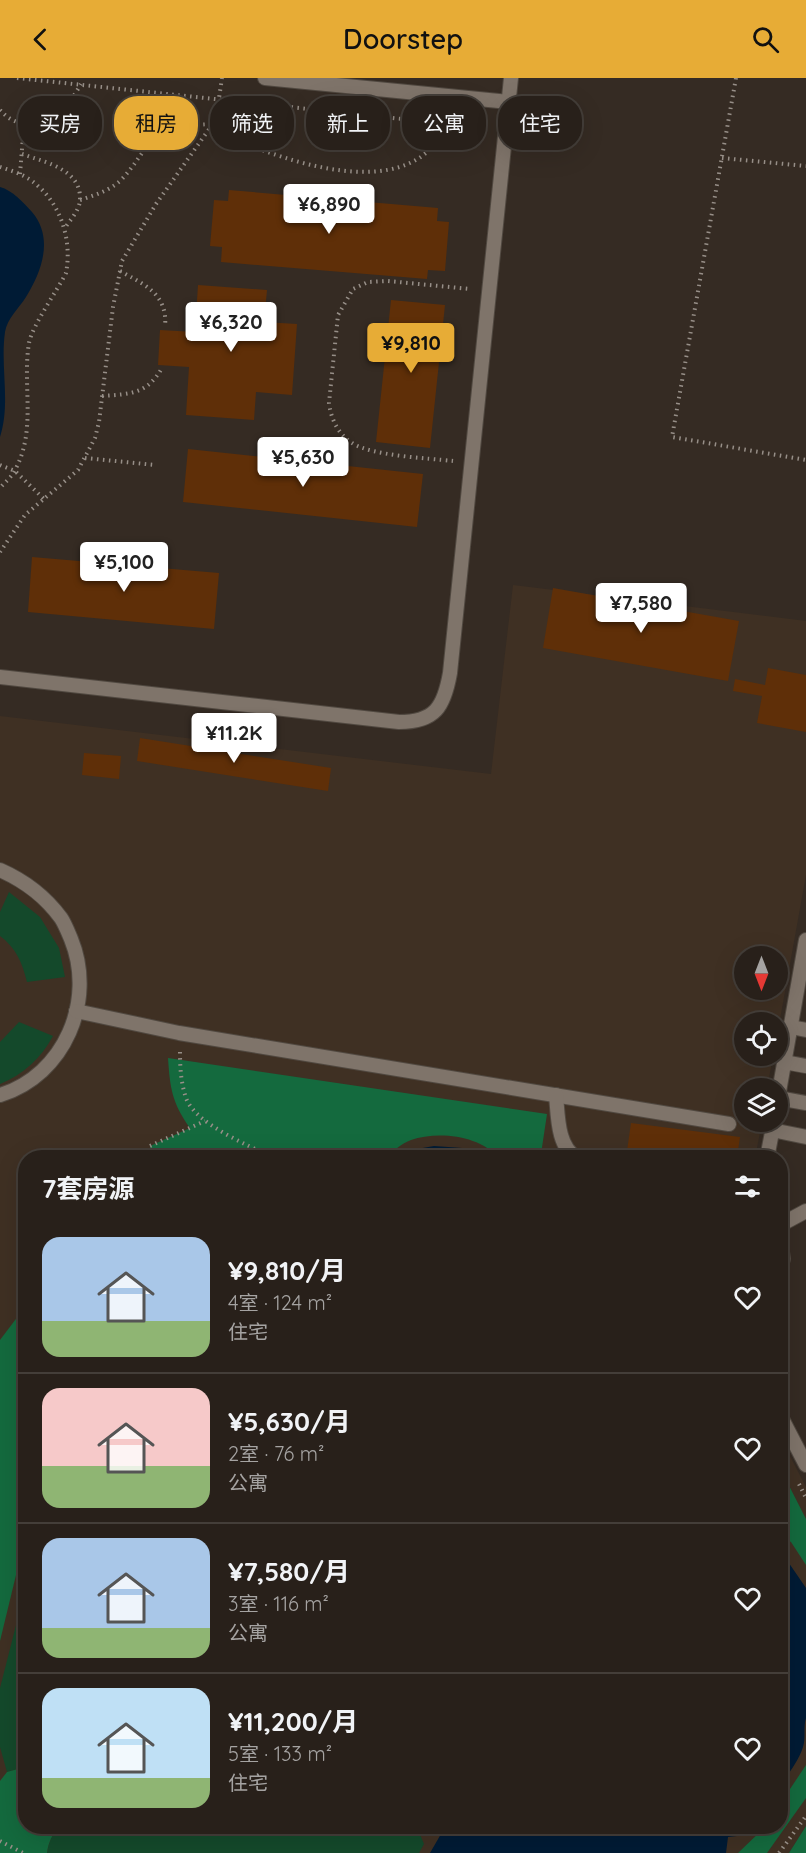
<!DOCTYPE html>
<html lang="zh">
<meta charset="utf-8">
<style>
:root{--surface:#28201a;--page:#342d27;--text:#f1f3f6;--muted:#a5a3a2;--line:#443e39;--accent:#e7ac36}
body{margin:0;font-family:Quicksand,"Noto Sans SC",sans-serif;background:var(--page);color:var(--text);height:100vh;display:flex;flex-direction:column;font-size:22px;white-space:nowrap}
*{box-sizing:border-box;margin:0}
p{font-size:20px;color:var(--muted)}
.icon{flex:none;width:33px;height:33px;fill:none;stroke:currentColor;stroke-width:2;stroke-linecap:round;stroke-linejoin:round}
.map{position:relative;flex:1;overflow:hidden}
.panel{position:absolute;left:18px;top:1072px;width:770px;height:684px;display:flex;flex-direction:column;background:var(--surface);border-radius:24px;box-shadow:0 6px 24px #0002,0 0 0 2px var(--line)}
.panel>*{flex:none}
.top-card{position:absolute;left:18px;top:18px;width:771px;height:54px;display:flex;gap:12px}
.needle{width:39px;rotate:180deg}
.buttons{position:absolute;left:734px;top:868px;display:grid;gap:12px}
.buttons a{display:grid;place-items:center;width:54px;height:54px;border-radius:50%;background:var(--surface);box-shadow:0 6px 24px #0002,0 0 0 2px var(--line);font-size:30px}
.price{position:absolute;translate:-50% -51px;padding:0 14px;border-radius:6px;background:#fff;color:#222;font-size:20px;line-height:39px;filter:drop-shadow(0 2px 3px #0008)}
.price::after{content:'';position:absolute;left:50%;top:36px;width:18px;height:14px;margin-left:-9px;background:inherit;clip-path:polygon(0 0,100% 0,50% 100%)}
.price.selected{background:var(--accent);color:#111}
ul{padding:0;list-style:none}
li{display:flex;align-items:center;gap:18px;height:150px;padding:0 24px}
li+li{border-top:2px solid var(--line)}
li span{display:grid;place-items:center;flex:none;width:168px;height:120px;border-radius:18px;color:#555}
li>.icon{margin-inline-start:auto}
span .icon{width:72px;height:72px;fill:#fffc;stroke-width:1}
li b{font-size:26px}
h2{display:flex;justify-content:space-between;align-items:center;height:72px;padding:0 24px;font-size:26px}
.chip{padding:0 21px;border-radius:24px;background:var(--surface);box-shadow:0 6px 24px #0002,0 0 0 2px var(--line);font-size:21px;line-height:54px}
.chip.selected{background:var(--accent);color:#111}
header{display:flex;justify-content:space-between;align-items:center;height:78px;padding:0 24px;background:var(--accent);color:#111;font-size:27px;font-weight:600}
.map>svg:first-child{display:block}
.built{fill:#3f3023;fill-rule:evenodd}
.green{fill:#14492b}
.forest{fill:#146a3e}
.water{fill:#001b35}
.building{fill:#5f2f08}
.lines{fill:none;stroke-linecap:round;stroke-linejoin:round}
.lane-casing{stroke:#514941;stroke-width:16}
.path{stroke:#978f88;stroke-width:4;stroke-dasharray:1.5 4.5;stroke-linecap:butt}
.lane{stroke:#7f746a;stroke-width:14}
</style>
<header><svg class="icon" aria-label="back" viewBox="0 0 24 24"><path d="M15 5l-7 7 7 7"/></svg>Doorstep<svg class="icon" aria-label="search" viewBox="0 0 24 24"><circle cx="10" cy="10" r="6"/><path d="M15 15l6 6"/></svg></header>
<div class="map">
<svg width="806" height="1775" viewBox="0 0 806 1775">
<rect width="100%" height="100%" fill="#352b23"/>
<path class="built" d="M513 507 806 543V797L777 958V945H744V978H773L767 1011H744V1044H762L755 1080H26V1749H780V1359L806 1409V1748L789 1775H0V638L491 696ZM744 879H777V912H744Z"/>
<g class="green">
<path d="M9 814 40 839 59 870 65 899 27 904C22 884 16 870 0 858V834Z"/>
<path d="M19 944 53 958C41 980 24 996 0 1006V964Z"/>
<path d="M25 1512V1689L7 1694 0 1669V1610Z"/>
<path d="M61 1749H417L424 1766 419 1775H47C48 1766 52 1754 61 1749Z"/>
</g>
<g class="forest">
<path d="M168 980 547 1036 541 1076 543 1080H498C480 1057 437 1053 411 1062 402 1065 392 1074 384 1080H151L150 1068 190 1050C172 1025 170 1010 168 980Z"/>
<path d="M25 1229V1460L0 1563V1262Z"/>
<path d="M780 1390 806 1441V1487L791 1464 780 1457Z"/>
<path d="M806 1687V1720L767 1775H738L765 1749H780V1726Z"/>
<path d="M25 1689 26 1749H61C52 1754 48 1766 47 1775H0V1703L7 1694Z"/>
<path d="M806 1748V1775H789Z"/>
</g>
<g class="water">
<path d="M0 109C12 112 24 125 32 134 54 160 42 193 26 219 19 230 7 241 5 254 0 289 11 325 0 359Z"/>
<path d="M434 1068 462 1070 482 1080H407L417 1071Z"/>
<path d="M780 1472 806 1510V1640C803 1649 806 1660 803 1669 799 1682 788 1697 780 1707Z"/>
<path d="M445 1749H753L746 1757 728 1759 726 1775H430Z"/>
</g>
<g class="building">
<path d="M229 112 438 130 437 143 449 144 445 193 428 192 427 201 221 184 222 169 210 168 214 122 228 123Z"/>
<path d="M198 207 267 212 264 244 297 246 292 317 256 314 254 342 186 337 189 289 158 287 160 252 195 254Z"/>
<path d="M391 222 445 227 430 370 376 364Z"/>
<path d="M188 371 423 396 417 449 183 424Z"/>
<path d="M32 479 219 495 214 551 28 534Z"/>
<path d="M553 510 739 543 728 603 543 570Z"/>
<path d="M768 590 806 597V654L757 645 762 618 733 613 735 601 765 607Z"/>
<path d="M140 660 331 690 328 713 137 683Z"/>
<path d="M84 675 121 678 119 701 82 697Z"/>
<path d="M631 1045 740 1059 737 1080H626Z"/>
</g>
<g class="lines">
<g class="lane-casing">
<g id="lane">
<path d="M265 0 509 24"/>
<path d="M0 599 399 644C435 644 444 629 450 595L511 0"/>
<path d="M0 792C25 803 44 817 61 840 65 846 68 854 71 861 96 922 65 997 0 1017"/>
<path d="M76 933 179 955 729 1046"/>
<path d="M791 949 806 952"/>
<path d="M784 984 806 988"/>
<path d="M556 1017C558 1037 557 1069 577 1080"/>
<path d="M778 1020 806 1025"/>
<path d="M777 1025 806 862"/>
<path d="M772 1052 806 1059"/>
<path d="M767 1080 774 1044"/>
<path d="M780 1147 806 1133"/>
<path d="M780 1160 783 1181 780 1190"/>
<path d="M780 1337 806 1387"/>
</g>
</g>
<g class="path">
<path d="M17 0 487 50"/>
<path d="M736 0 672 359 806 382"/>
<path d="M0 32C8 41 16 45 28 46 55 50 69 26 81 6"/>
<path d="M22 76C44 84 81 91 80 121 80 132 70 142 65 150"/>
<path d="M722 80 806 88"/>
<path d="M0 89C13 93 28 98 38 108 62 129 72 164 66 195 57 213 32 248 29 265 22 307 37 352 15 392 12 399 5 404 0 410"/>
<path d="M20 96 24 46"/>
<path d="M80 122C95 117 109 113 121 102 146 76 144 57 185 50 192 48 205 45 212 47 223 50 234 61 244 65 291 84 368 109 416 82 431 73 441 60 451 47"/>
<path d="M120 193C145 207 168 216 165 249"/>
<path d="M102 318C131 316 147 316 162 290"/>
<path d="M85 380 155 387"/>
<path d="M453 383C427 380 372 378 352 365 338 356 331 341 329 325L338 237 353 211 368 204 388 203 470 211"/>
<path d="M0 387 15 393 44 421"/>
<path d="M0 474 25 437 78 392 95 360 99 344 113 229 122 183 156 126 212 47 218 27 222 0"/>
<path d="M180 974C180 990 181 1005 186 1020 195 1046 250 1068 274 1080"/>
<path d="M150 1068 205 1043"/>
<path d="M799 1406 806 1420"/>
<path d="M0 1763 23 1775"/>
<path d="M779 1775 806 1738"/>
</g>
<use href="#lane" class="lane"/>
</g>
</svg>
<div class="buttons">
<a><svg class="needle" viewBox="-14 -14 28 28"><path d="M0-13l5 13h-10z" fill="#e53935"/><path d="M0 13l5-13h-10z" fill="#a5a3a2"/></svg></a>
<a><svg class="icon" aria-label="locate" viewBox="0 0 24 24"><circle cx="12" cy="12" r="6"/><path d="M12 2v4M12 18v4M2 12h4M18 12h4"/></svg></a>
<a><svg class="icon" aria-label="layers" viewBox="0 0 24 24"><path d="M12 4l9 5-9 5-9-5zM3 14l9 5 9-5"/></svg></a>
</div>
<b class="price" style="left:329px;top:157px">¥6,890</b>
<b class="price" style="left:231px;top:275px">¥6,320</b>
<b class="price selected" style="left:411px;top:296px">¥9,810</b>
<b class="price" style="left:303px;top:410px">¥5,630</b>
<b class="price" style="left:124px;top:515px">¥5,100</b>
<b class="price" style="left:641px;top:556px">¥7,580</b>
<b class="price" style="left:234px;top:686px">¥11.2K</b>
<div class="top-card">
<a class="chip">买房</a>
<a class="chip selected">租房</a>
<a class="chip">筛选</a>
<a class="chip">新上</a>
<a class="chip">公寓</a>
<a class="chip">住宅</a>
</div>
<section class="panel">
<h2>7套房源<svg class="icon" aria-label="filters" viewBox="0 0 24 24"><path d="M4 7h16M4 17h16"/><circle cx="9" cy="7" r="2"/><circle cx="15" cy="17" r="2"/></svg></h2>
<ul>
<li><span style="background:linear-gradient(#a9c7e8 70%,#8fb573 0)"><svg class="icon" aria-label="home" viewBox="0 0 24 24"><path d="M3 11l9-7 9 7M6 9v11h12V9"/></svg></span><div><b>¥9,810/月</b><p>4室 · 124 m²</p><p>住宅</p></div><svg class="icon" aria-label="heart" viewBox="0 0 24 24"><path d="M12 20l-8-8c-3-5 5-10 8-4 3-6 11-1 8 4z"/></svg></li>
<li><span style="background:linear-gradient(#f6c9c9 65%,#8fb573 0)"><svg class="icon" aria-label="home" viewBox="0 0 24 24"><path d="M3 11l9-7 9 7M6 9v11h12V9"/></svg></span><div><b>¥5,630/月</b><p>2室 · 76 m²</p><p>公寓</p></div><svg class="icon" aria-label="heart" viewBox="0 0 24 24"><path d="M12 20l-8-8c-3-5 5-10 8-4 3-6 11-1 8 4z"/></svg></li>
<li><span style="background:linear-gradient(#a9c7e8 75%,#8fb573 0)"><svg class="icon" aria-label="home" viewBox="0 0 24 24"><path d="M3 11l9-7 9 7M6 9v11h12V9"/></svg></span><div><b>¥7,580/月</b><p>3室 · 116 m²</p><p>公寓</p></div><svg class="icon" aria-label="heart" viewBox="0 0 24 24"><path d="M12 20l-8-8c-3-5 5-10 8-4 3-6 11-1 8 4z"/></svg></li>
<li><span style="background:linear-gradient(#bfe0f5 75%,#8fb573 0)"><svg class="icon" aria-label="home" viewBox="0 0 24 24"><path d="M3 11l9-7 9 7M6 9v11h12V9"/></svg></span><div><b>¥11,200/月</b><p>5室 · 133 m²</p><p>住宅</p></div><svg class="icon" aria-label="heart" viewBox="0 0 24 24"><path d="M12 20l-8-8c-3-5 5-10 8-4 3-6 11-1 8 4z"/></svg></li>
</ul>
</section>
</div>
